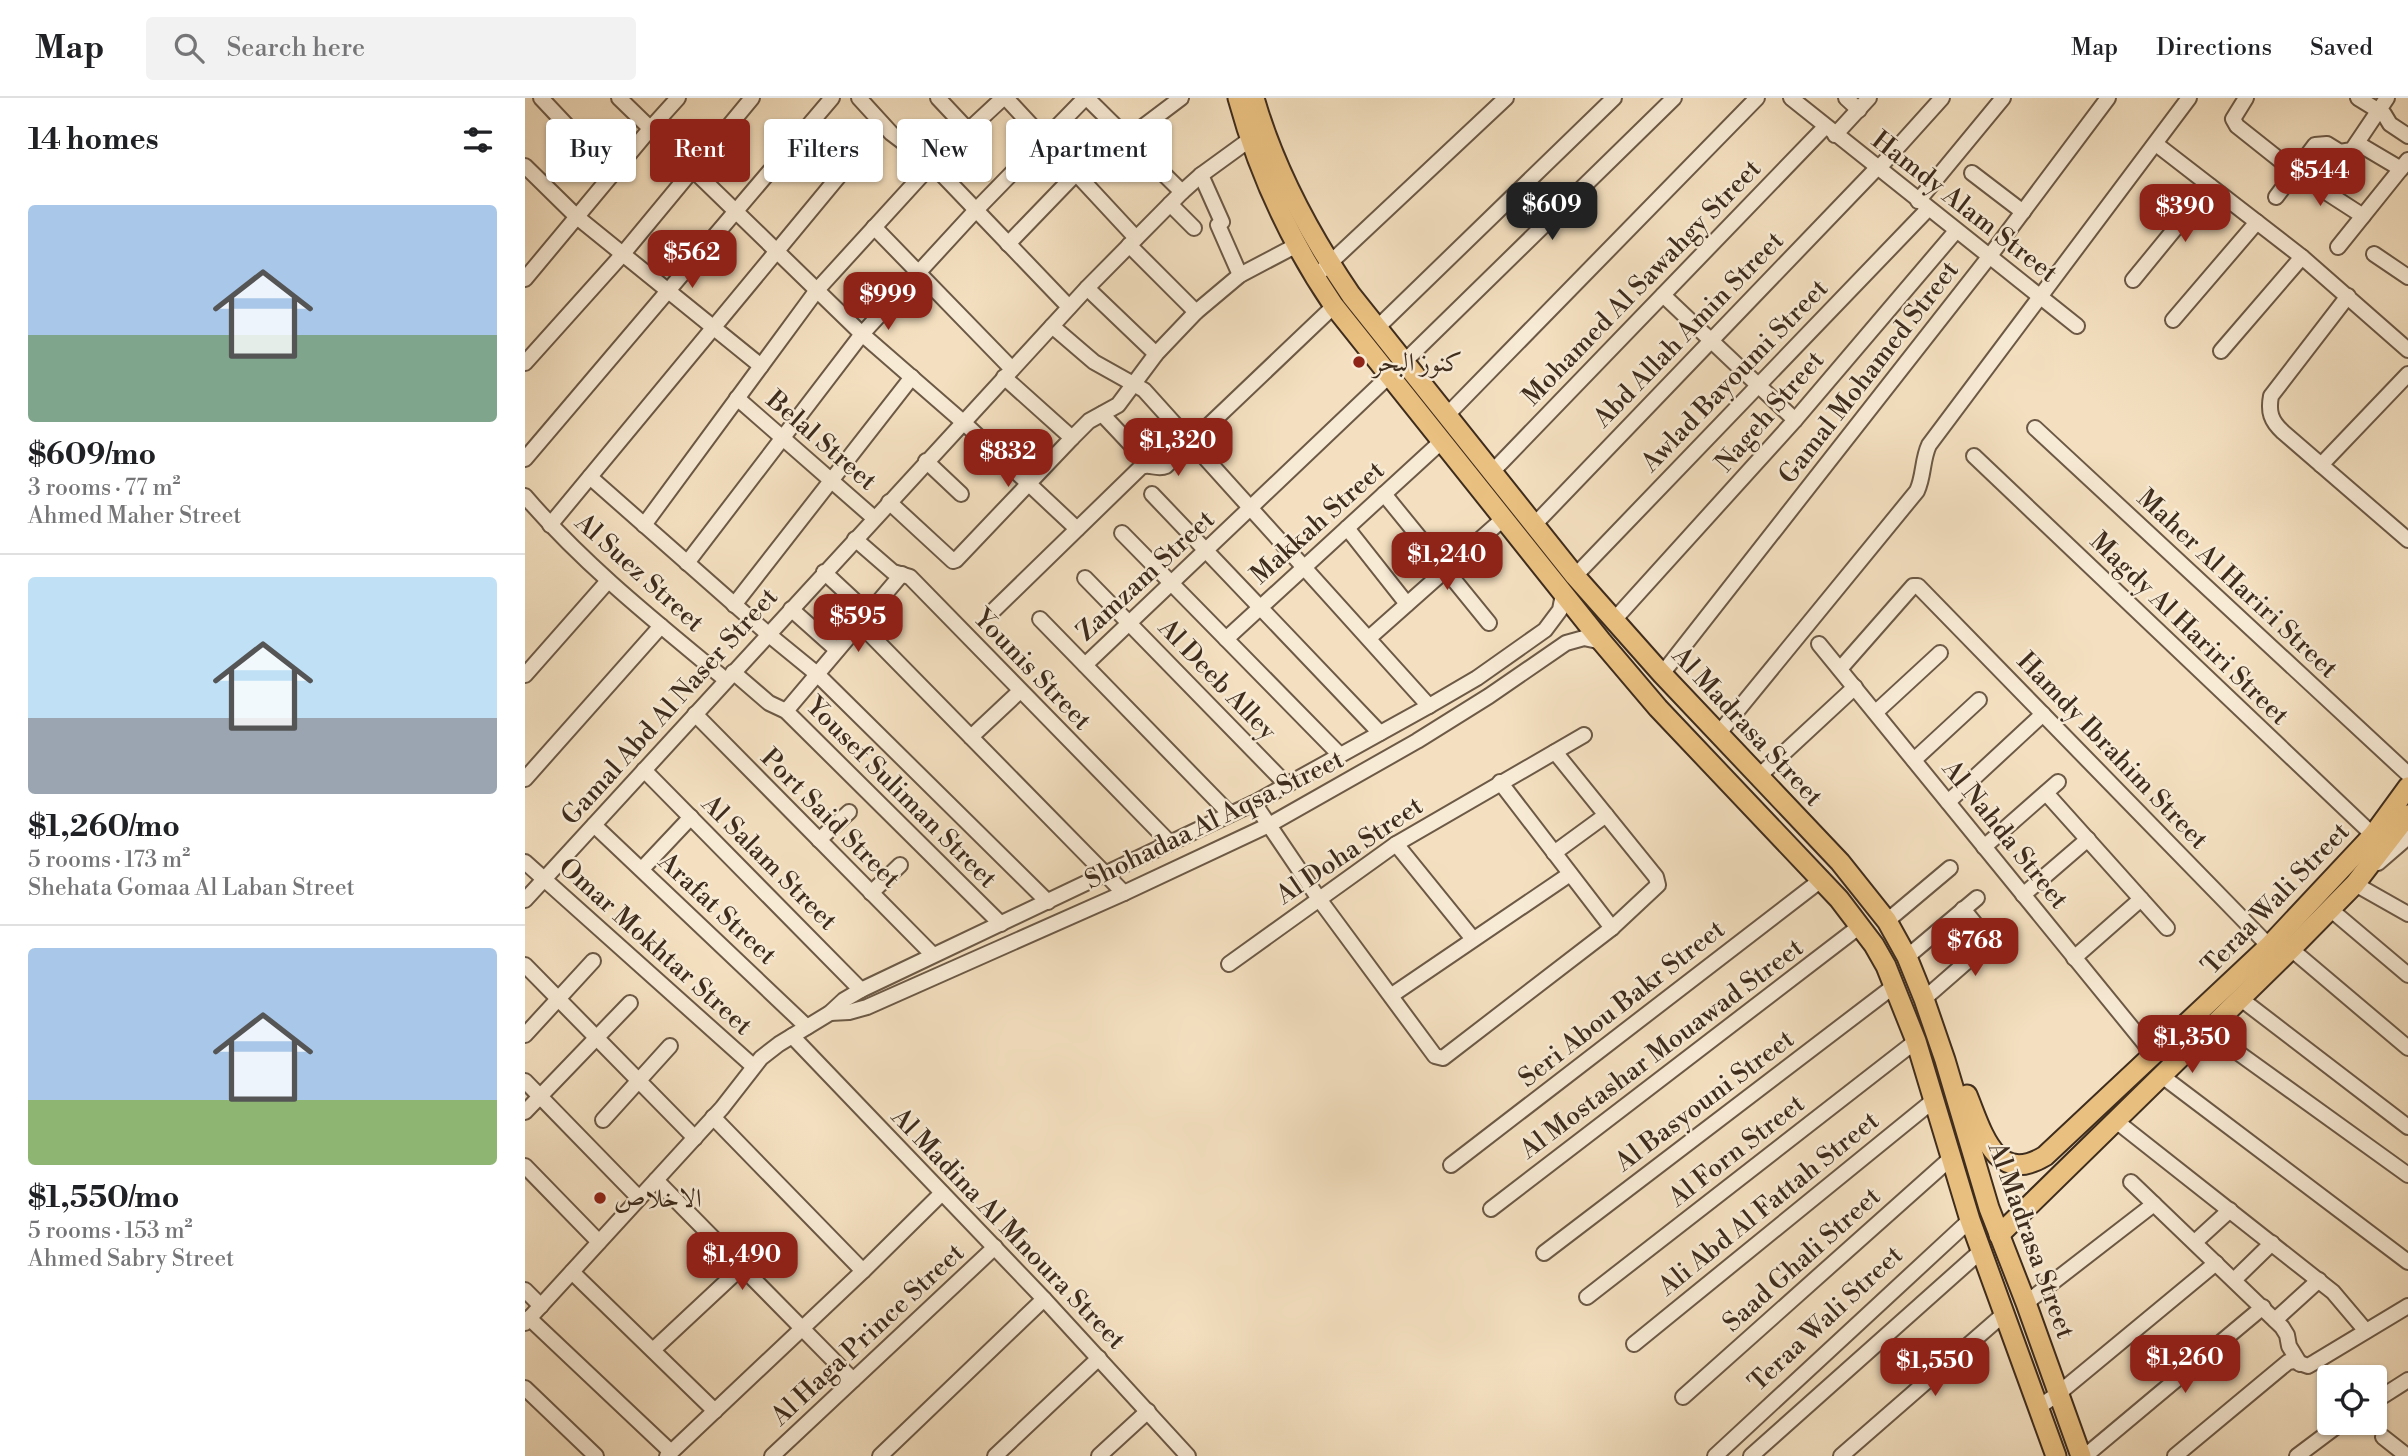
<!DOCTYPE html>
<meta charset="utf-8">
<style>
:root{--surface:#fff;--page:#f2f2f2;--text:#202124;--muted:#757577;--line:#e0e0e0;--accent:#8f2418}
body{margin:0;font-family:"Libre Bodoni",Amiri,serif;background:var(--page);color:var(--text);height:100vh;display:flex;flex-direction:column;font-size:26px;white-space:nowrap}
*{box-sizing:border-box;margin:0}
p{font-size:23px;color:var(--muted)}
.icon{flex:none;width:38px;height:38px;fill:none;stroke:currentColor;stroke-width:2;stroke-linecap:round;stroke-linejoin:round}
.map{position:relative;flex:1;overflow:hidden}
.sheet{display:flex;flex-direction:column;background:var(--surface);width:525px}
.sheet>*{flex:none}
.top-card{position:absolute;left:21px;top:21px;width:665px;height:63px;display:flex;gap:14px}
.tools{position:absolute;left:1792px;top:1267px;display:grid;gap:14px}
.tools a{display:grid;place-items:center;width:70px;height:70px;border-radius:7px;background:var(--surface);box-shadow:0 2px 5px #0004;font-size:35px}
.price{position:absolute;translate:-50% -60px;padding:0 16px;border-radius:14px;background:var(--accent);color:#fff;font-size:23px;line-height:46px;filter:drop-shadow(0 2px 4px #0008)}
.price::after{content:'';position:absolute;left:50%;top:42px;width:21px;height:16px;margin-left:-10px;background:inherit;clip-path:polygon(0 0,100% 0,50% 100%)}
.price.current{background:#222;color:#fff}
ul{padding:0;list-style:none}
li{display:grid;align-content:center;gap:14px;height:371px;padding:0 28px}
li+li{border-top:2px solid var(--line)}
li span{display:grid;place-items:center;height:217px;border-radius:7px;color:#555}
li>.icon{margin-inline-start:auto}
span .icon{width:126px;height:126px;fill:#fffc;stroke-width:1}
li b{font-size:30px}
h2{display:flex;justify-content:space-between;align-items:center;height:84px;padding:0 28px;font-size:30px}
.tag{padding:0 24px;border-radius:7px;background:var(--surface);box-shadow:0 2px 5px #0004;font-size:24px;line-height:63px}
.tag.current{background:var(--accent);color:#fff}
header{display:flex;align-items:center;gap:42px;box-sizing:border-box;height:98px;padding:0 35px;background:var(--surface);border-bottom:2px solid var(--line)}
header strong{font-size:33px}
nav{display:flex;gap:38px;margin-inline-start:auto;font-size:24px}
.search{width:490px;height:63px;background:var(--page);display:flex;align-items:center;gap:18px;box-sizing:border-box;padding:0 24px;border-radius:7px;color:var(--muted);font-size:26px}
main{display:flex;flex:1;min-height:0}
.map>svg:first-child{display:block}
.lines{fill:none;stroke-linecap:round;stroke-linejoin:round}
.minor-casing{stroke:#6c5946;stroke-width:18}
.major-casing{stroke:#3e2c1d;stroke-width:23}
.minor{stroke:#f8ebd6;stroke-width:14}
.major{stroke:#eac080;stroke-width:19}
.poi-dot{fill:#8f2418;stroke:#f8ebd6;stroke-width:2.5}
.labels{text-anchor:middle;stroke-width:5;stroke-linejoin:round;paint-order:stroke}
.street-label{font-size:26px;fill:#3e2c1d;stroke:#f8ebd6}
.poi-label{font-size:26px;fill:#3e2c1d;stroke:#f8ebd6;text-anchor:start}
</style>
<header>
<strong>Map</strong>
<div class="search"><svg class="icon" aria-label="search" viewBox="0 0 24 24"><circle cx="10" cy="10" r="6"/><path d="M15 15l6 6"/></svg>Search here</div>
<nav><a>Map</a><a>Directions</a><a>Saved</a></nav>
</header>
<main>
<section class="sheet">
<h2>14 homes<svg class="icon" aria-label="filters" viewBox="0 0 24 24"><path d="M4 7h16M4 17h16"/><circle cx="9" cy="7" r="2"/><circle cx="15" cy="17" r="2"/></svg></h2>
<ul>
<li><span style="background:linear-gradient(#a9c7e8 60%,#7fa58c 0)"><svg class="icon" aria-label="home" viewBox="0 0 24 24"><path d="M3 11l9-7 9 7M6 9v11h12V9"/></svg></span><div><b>$609/mo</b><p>3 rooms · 77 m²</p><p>Ahmed Maher Street</p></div></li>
<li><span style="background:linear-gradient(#bfe0f5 65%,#9aa5b1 0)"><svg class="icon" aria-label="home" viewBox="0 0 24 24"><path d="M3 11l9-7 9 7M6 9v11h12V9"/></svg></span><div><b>$1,260/mo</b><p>5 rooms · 173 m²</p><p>Shehata Gomaa Al Laban Street</p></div></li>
<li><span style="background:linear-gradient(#a9c7e8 70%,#8fb573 0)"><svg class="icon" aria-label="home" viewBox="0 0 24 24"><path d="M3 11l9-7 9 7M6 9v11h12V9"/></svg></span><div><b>$1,550/mo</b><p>5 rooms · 153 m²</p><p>Ahmed Sabry Street</p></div></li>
</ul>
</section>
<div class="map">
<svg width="1883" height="1358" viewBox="0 0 1883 1358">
<rect width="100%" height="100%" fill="#f4e0c0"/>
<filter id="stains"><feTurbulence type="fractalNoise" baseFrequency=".00286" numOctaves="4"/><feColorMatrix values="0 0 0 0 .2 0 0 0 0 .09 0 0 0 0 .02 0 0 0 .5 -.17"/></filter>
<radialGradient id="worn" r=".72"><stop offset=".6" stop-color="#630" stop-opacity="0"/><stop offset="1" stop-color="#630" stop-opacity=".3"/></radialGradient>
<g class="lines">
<g class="minor-casing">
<g id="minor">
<path d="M16 0 63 50"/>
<path d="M94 0 337 236 438 324 552 431"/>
<path d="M334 0 366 35 407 66 544 209"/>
<path d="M413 0 443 32"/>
<path d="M481 0 611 140"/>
<path d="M562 0 657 94"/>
<path d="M1266 0 1552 228"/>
<path d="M1321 0 1334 12"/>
<path d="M1721 0 1708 21 1712 28 1770 74 1838 118"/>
<path d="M1833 0 1859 16 1865 26 1883 38"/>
<path d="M1310 37 1344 0"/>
<path d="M603 40 656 0"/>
<path d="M1832 45 1876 71"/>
<path d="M1631 46 1777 159 1883 252"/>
<path d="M0 68 52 119 236 268"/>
<path d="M1353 71 1417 0"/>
<path d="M1447 75 1498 114"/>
<path d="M676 77 697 124 693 127 715 177"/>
<path d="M1751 99 1790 47 1802 46 1815 54 1827 52 1862 0"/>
<path d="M1393 103 1478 0"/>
<path d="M645 106 669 130"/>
<path d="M349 129 487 271"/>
<path d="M483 146 594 31"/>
<path d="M604 147 671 214"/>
<path d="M1813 149 1883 62"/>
<path d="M1849 156 1883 179"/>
<path d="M790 179 981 0"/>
<path d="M0 181 125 31 153 0"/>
<path d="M1608 182 1685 88"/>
<path d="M562 190 631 256"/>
<path d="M1138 197 1270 322"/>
<path d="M1823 198 1746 298C1743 314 1746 323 1758 334L1883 442"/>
<path d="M1648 222 1732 124"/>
<path d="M527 228 569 264 619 292 904 608"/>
<path d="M853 229 1089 0"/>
<path d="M1696 253 1777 159"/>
<path d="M880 263 1149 0"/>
<path d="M0 265 97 157 227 0"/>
<path d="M479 279 547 340"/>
<path d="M212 300 349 420"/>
<path d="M577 316 626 368"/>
<path d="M923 316 1232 0"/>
<path d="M1510 330 1883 676"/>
<path d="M1449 358 1848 737"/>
<path d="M0 361 307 0"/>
<path d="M401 363 436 396"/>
<path d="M1796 367 1883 276"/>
<path d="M968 373 1300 29"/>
<path d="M65 379 243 536 292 576 523 804"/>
<path d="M627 396 855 635"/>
<path d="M859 396 964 525"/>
<path d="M0 398C59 467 131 524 201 582"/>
<path d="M364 404 428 463 431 462 547 340 564 323 593 307 631 256 671 214 715 177 772 147"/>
<path d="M1010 426 1352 70"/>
<path d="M25 427 357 26"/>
<path d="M119 427 292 192 407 66 478 0"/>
<path d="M822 430 882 506"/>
<path d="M597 435 815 657"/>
<path d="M330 441 368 474 385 479 645 745"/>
<path d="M162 465 337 236 451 112 560 0"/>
<path d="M299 474 343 515"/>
<path d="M1050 478 1403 111"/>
<path d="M560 480 762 687"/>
<path d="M209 507 387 279"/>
<path d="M266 511 312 552"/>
<path d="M468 513 616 369C625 365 632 372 641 368L809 208"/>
<path d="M515 521 705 716"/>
<path d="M1089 522 1270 322 1431 133"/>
<path d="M335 526 599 795"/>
<path d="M844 540 978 421"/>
<path d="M701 541 917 343"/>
<path d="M1294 546 1629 957"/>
<path d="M560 567 865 277"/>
<path d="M1315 571 1388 488H1393L1744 848"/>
<path d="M208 574 244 605 261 613 476 826"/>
<path d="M1137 576 1464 159 1583 0"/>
<path d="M0 577 83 483"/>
<path d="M261 613 377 476"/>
<path d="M1351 614 1415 555"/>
<path d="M170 616 408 857"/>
<path d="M1194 635 1392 393C1399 378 1397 362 1404 347L1664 0"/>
<path d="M446 639 495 593"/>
<path d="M1389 662 1454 602"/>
<path d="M119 672 336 892"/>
<path d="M1234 678 1330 589"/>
<path d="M0 681 136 528"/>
<path d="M975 684 1087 830"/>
<path d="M1521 695 1642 830"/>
<path d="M1423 704 1518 616"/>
<path d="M729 705 794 801 910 958 918 960 1087 830 1133 787 1131 779 1030 654"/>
<path d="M69 727 282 929"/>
<path d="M294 742 324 714"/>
<path d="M871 746 948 841"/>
<path d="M1459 749 1533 684"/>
<path d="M1029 755 1081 717"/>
<path d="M0 764 228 968"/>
<path d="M1853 765 1883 739"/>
<path d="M117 771 166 719"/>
<path d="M1835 781 1830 786 1883 816"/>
<path d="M346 795 375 767"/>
<path d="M1498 797 1563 741"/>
<path d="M0 802 562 190 657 94 676 77 731 37"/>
<path d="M1438 811 1465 844"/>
<path d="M1805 811 1883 877"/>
<path d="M1362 823 1425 770"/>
<path d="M1766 851 1883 950"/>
<path d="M1382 859 1452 800"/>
<path d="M1549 860 1616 801"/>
<path d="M704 866 871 746 1059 637"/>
<path d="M0 867 170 1040"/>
<path d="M867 897 1045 776"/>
<path d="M1399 901 1478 832"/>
<path d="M1716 901 1883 1029"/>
<path d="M305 915 324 914 342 909 599 795 744 727 892 643 964 598 1041 545 1059 540 1077 544"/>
<path d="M1683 933 1883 1077"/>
<path d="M0 937 68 863"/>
<path d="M267 938 519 1201 663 1358"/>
<path d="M1637 978 1883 1164"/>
<path d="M0 983 114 1100"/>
<path d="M0 1014 105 905"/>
<path d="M188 1019 338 1173"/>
<path d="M78 1022 145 948"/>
<path d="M1591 1023 1808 1194 1841 1233"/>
<path d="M926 1067 1296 782"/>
<path d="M0 1068 74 1144"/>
<path d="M131 1082 328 1282"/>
<path d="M1606 1084 1757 1229 1762 1237 1764 1248 1775 1266"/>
<path d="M966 1111 1335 828"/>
<path d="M1670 1144 1705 1112"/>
<path d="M1019 1155 1369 888"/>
<path d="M47 1174 190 1313"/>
<path d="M1709 1182 1747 1145"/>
<path d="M0 1192 16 1208"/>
<path d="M1062 1199 1391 943"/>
<path d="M1501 1205 1629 1106"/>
<path d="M4 1220 146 1354"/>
<path d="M1750 1222 1794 1182"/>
<path d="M0 1225 197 1010 236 960 254 946 305 915 319 902 336 892 729 705 904 608 952 580 1020 532 1035 512 1038 496"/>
<path d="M1109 1246 1409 1002"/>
<path d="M128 1252 217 1169"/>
<path d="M0 1290 71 1358"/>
<path d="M1158 1299 1426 1060"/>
<path d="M1850 1303 1883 1282"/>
<path d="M1514 1309 1534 1295 1691 1165"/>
<path d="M1858 1339 1882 1358"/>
<path d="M142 1358 338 1173 417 1095"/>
<path d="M247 1358 470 1149"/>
<path d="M355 1358 519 1201"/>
<path d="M470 1358 574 1260"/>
<path d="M574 1358 623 1313"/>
<path d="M1190 1358 1445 1122"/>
<path d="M1226 1358 1457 1152"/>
<path d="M1316 1358 1480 1215"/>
<path d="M1560 1358 1738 1209"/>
<path d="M1650 1358 1763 1264 1769 1263 1783 1268 1790 1264 1883 1208"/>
<path d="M1772 1358 1816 1325"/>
</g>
</g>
<g class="major-casing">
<g id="major">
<path d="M713 0C733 73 766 145 809 208L1077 544 1133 610 1314 801 1349 847 1361 868 1391 943 1445 1122 1531 1358"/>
<path d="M729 0C749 70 785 137 826 197L1050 478 1137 576 1315 764 1362 823 1382 859 1399 901 1420 962 1464 1110 1501 1205 1556 1358"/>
<path d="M1442 997C1457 1033 1470 1088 1520 1058L1744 848 1848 737 1883 689"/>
<path d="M1474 1137 1766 851 1830 786 1883 717"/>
</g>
</g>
<use href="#minor" class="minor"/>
<use href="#major" class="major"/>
</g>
<g class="poi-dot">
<circle cx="834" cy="264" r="7"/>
<circle cx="75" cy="1100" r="7"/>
</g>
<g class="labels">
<g class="street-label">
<text transform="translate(1440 108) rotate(38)" y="9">Hamdy Alam Street</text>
<text transform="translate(1116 184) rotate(-46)" y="9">Mohamed Al Sawahgy Street</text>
<text transform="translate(1163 231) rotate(-46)" y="9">Abd Allah Amin Street</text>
<text transform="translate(1343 274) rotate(-52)" y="9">Gamal Mohamed Street</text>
<text transform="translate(1209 277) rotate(-46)" y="9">Awlad Bayoumi Street</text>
<text transform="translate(1244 313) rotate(-49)" y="9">Nageh Street</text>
<text transform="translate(297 342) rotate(41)" y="9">Belal Street</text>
<text transform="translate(792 424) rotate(-42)" y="9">Makkah Street</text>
<text transform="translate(115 474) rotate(42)" y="9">Al Suez Street</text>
<text transform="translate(620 477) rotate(-43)" y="9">Zamzam Street</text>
<text transform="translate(1713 485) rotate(43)" y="9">Maher Al Hariri Street</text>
<text transform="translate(1665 530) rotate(44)" y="9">Magdy Al Hariri Street</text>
<text transform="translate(508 571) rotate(46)" y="9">Younis Street</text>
<text transform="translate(693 581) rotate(46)" y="9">Al Deeb Alley</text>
<text transform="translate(144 608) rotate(-48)" y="9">Gamal Abd Al Naser Street</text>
<text transform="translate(1223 628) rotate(47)" y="9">Al Madrasa Street</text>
<text transform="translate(1588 652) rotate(46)" y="9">Hamdy Ibrahim Street</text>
<text transform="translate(377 694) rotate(45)" y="9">Yousef Suliman Street</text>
<text transform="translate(306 720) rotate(45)" y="9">Port Said Street</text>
<text transform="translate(689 721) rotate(-26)" y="9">Shohadaa Al Aqsa Street</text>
<text transform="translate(1481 736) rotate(51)" y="9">Al Nahda Street</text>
<text transform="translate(824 752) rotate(-34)" y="9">Al Doha Street</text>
<text transform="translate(245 764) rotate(45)" y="9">Al Salam Street</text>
<text transform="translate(1750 800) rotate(-46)" y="9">Teraa Wali Street</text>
<text transform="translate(193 810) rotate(43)" y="9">Arafat Street</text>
<text transform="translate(131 848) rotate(42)" y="9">Omar Mokhtar Street</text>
<text transform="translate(1096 905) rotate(-38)" y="9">Seri Abou Bakr Street</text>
<text transform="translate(1136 950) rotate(-37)" y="9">Al Mostashar Mouawad Street</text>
<text transform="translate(1179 1002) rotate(-37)" y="9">Al Basyouni Street</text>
<text transform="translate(1211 1052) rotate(-38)" y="9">Al Forn Street</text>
<text transform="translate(1243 1105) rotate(-39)" y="9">Ali Abd Al Fattah Street</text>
<text transform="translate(484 1130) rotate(46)" y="9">Al Madina Al Mnoura Street</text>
<text transform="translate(1507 1142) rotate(70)" y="9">Al Madrasa Street</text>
<text transform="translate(1276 1161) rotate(-42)" y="9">Saad Ghali Street</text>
<text transform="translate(1300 1220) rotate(-43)" y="9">Teraa Wali Street</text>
<text transform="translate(342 1236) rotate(-43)" y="9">Al Haga Prince Street</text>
</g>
<g class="poi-label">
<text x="848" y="273">كنوز البحر</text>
<text x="89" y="1109">الاخلاص</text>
</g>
</g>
<rect width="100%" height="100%" filter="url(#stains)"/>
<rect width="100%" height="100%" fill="url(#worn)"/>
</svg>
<div class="tools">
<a><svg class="icon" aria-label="locate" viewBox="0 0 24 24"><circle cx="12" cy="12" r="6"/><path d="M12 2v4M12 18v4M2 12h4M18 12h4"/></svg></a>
</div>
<b class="price" style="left:1795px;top:110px">$544</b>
<b class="price current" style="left:1027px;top:144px">$609</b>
<b class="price" style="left:1660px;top:146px">$390</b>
<b class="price" style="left:167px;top:192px">$562</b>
<b class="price" style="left:363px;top:234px">$999</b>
<b class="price" style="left:653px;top:380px">$1,320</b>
<b class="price" style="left:483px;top:391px">$832</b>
<b class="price" style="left:922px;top:494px">$1,240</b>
<b class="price" style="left:333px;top:556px">$595</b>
<b class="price" style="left:1450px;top:880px">$768</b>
<b class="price" style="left:1667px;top:977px">$1,350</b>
<b class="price" style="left:217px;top:1194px">$1,490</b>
<b class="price" style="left:1660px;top:1297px">$1,260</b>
<b class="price" style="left:1410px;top:1300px">$1,550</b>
<div class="top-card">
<a class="tag">Buy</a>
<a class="tag current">Rent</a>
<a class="tag">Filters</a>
<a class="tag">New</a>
<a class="tag">Apartment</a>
</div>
</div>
</main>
